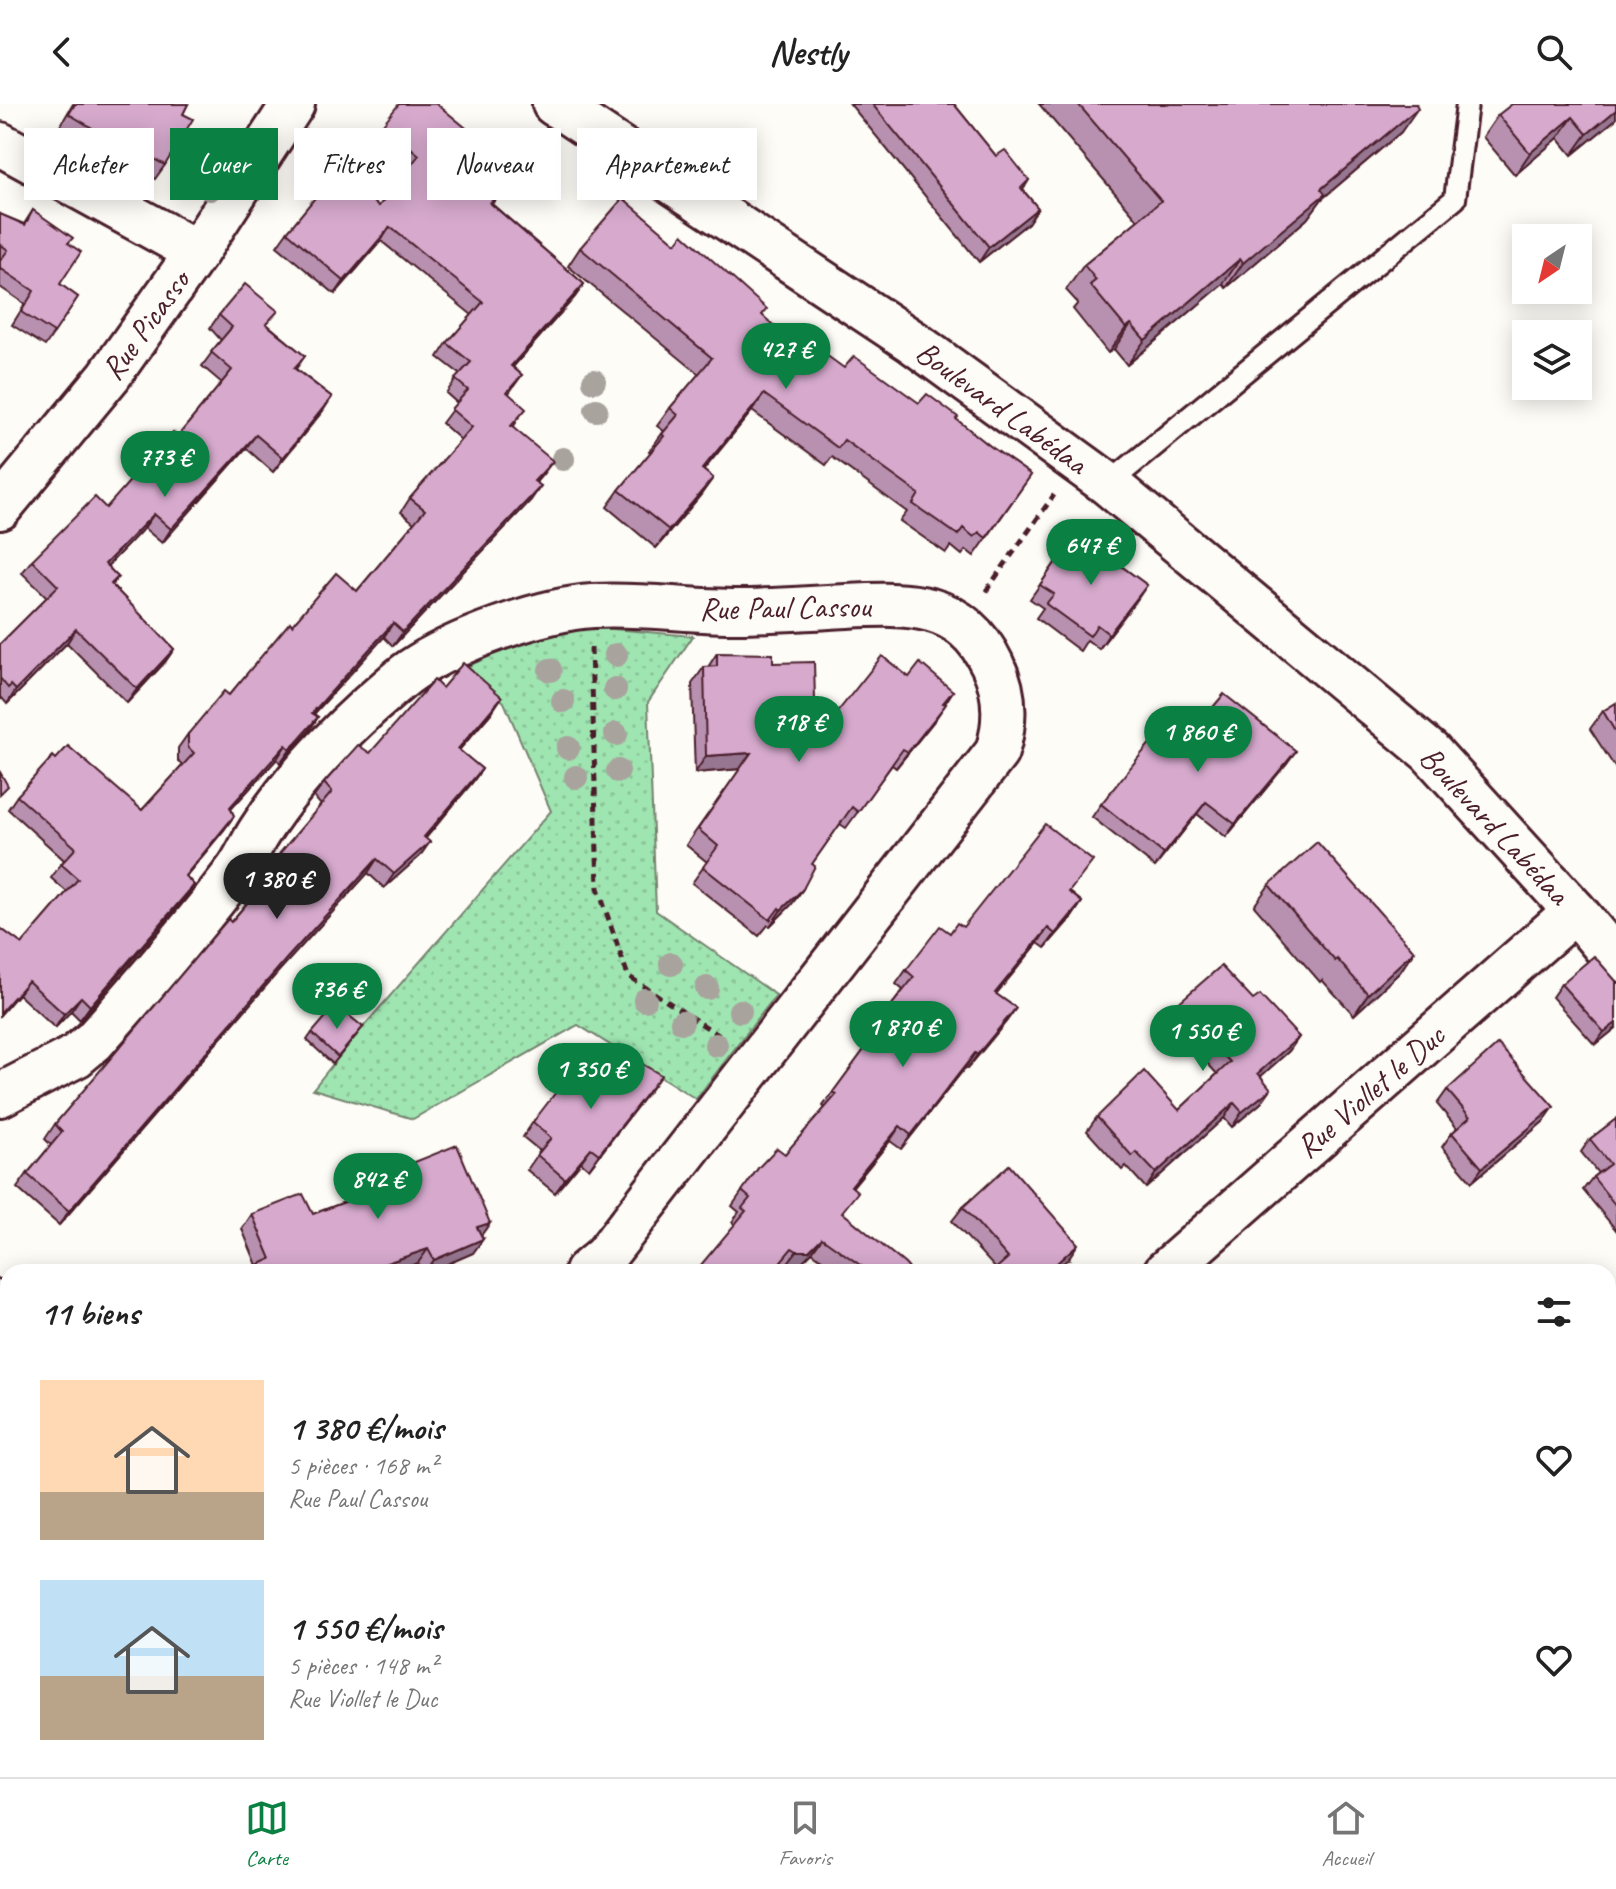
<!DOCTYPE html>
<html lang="fr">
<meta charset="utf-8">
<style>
:root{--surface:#fff;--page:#f6f6f6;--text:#222;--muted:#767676;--line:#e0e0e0;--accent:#0b8043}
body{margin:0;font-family:Caveat,sans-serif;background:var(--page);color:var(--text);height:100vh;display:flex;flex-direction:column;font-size:30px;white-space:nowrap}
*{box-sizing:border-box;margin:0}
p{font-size:26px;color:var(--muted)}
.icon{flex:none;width:44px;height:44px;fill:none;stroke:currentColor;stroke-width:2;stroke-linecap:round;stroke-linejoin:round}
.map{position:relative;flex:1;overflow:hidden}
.panel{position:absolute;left:0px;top:1160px;width:1616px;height:514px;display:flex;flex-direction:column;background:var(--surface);border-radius:24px 24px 0 0;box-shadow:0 4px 20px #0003}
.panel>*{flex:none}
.banner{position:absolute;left:24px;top:24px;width:800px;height:72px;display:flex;gap:16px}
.needle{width:52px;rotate:215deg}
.tools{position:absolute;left:1512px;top:120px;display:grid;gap:16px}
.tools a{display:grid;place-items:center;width:80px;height:80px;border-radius:0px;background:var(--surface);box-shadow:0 4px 20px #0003;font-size:40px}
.price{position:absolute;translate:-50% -68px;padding:0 18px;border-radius:28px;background:var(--accent);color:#fff;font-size:26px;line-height:52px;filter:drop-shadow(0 2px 4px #0008)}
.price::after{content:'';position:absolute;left:50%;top:48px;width:24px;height:18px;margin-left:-12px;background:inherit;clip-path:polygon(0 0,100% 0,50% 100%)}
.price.on{background:#222;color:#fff}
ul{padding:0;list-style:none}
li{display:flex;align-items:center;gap:24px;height:200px;padding:0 40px}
li span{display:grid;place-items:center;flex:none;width:224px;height:160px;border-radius:0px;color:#555}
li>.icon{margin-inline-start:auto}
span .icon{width:96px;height:96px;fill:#fffc;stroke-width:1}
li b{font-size:34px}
h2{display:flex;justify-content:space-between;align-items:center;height:96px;padding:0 40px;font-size:34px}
.chip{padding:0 28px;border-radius:0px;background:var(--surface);box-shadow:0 4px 20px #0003;font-size:28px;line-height:72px}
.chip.on{background:var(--accent);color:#fff}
header{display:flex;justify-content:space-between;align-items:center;height:104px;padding:0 40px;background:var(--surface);font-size:36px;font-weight:700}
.menu{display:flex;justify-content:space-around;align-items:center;height:112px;border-top:2px solid var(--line);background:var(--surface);font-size:22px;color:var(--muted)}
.menu a{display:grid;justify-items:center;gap:4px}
.menu .on{color:var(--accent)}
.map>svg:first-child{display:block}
.grass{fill:url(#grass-dots);stroke:#74826e;stroke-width:2}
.forest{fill:url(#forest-crowns);stroke:#74826e;stroke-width:2}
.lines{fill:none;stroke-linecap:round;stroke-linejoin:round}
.lane-casing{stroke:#4a1f2b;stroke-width:26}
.street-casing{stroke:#4a1f2b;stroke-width:48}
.secondary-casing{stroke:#4a1f2b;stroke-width:50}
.path{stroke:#4a1f2b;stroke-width:5;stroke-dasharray:8 6;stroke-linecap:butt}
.lane{stroke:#fdfcf7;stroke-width:20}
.street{stroke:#fdfcf7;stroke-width:42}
.secondary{stroke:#fdfcf7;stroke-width:44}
.tree{fill:#a9a39d}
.wall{fill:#b891b0;stroke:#4a1f2b;stroke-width:2}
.shaded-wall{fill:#967690;stroke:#4a1f2b;stroke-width:2}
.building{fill:#d6a9cd;stroke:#4a1f2b;stroke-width:2}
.labels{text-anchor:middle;stroke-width:6;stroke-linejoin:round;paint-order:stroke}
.street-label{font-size:32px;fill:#4a1f2b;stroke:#fdfcf7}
</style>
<header><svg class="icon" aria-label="back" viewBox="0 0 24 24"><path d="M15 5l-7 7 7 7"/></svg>Nestly<svg class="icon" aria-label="search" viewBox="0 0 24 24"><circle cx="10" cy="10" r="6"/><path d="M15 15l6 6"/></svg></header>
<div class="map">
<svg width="1616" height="1673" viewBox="0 0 1616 1673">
<defs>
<pattern id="grass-dots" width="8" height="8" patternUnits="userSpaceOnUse" patternTransform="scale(2)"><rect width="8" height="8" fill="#9fe5b1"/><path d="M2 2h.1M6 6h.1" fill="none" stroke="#8ac498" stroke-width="1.8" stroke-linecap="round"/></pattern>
<pattern id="forest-crowns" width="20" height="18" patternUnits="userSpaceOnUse" patternTransform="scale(2)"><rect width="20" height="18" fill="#9fe5b1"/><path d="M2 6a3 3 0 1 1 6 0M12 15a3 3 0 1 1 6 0" fill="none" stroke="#8ac498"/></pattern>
</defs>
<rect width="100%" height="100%" fill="#fdfcf7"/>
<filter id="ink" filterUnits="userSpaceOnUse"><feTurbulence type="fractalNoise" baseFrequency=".0125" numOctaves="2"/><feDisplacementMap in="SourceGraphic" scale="16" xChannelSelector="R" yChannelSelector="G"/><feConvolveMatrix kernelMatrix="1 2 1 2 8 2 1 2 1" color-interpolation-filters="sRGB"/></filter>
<g filter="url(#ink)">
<path class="grass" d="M590 523 693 532 648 598 656 807 776 891 696 995 578 921 413 1015 313 985 357 930 551 707 504 598 464 564 518 539Z"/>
<path class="forest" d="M0 1275 8 1285V1666H328L334 1673H0Z"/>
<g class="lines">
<g class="lane-casing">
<path id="lane" d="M1108 380 1455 95 1467 0"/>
</g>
<g class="street-casing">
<g id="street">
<path d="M554 0 913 238 1108 380 1430 648 1575 807 1616 856"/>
<path d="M0 40 197 148"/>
<path d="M0 404 109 272 197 148 293 0"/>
<path d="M0 991 76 952 94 937C142 883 190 828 234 770 244 758 250 742 259 728 289 681 328 639 370 601 384 590 397 576 412 566 454 537 542 505 593 502 644 499 694 508 744 507 779 506 813 504 847 502 909 499 962 497 992 560 1006 588 1006 619 997 648L605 1152 586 1168"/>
<path d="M1165 1168 1575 807"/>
<path d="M1608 1603 1616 1611"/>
<path d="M1231 1673 1239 1666"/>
</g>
</g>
<g class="secondary-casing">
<g id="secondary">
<path d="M0 1199 8 1209"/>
<path d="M393 1666 399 1673"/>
</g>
</g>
<g class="path">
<path d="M986 487 1054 391"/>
<path d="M591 544 598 784 628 872 723 934"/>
</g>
<use href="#lane" class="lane"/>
<use href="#street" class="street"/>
<use href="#secondary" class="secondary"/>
</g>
<g class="tree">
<circle cx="210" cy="85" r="12"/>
<circle cx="594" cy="277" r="12"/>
<circle cx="596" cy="306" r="12"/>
<circle cx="563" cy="355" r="12"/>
<circle cx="616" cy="551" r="12"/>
<circle cx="550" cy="566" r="12"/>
<circle cx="615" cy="585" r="12"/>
<circle cx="563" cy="597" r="12"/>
<circle cx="616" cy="630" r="12"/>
<circle cx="568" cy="644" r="12"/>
<circle cx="618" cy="667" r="12"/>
<circle cx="576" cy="673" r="12"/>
<circle cx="671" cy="860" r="12"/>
<circle cx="707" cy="884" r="12"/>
<circle cx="645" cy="896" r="12"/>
<circle cx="740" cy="907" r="12"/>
<circle cx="682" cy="918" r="12"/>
<circle cx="716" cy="941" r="12"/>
</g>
<g class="wall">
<path d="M73 0H188L183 10 165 61 155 75 133 63 128 72 79 45 82 38 59 24Z"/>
<path d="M850 0H954L996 52 1029 76 1023 86 1038 104 1028 119 979 158Z"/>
<path d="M1039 0H1416L1401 28 1322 95 1307 115 1226 184 1223 180 1127 261 1114 245 1108 249 1073 205 1078 199 1066 186 1084 161 1138 116Z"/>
<path d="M1616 0V15L1572 51 1558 34 1515 71 1483 33 1498 11Z"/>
<path d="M383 20 458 36 500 90 492 100 584 180 575 193 513 263 522 271 509 289 516 319 513 323 543 370 536 378 531 396 393 542 384 533 314 610 318 613 309 627 280 659 277 655 231 705 234 712 224 726 186 772 194 781 184 795 80 916 71 907 55 924 18 890 0 911V824L22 840 67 788 51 774 64 756 8 705 17 692 56 655 142 706 183 661 178 657V644L188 630 229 591 292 521 357 487 414 419 401 408 410 394 461 336 442 319 457 299 446 289 460 270 438 253 447 239 472 211 381 137 335 190 277 142 287 128 379 102 409 64 373 34Z"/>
<path d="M33 106 69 139 60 180 78 193 45 242 12 221 25 200 0 183V110L24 120Z"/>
<path d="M580 144 762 212 814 258 844 264 919 299 956 315 990 342 1031 371 974 452 966 446 962 451 951 442 946 449 900 417 907 408 832 353 826 361 752 307 703 366 713 374 700 392 656 444 607 403 619 386 651 348 649 347 664 327 657 322 670 304 699 270 568 162Z"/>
<path d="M219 211 268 221 305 252 296 265 332 293 273 368 246 344 162 439 144 424 107 462 118 473 112 481 174 545 165 558 127 599 67 539 7 600 2 594 0 596V540L47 493 22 469 32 456 106 404 178 332 222 279 202 262 221 236 210 224Z"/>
<path d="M1076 429 1147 481 1099 545 1087 536 1080 547 1036 514 1043 504 1030 495Z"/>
<path d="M717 549 773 559 816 635 909 573 953 587 934 617 896 664 892 661 846 724 840 720 812 760 803 785 791 801 770 822 768 821 759 832 692 779 707 758 686 741 740 665 695 669 692 580 704 563H708Z"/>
<path d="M442 584 492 608 459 646 482 665 472 679 426 734 420 752 384 784 368 769 278 868 59 1121 17 1084 27 1070 51 1041 45 1035 55 1020 274 768 270 763 280 749 321 701 314 693 324 679 370 649Z"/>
<path d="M1616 599V665L1590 625 1603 607Z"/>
<path d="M1184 638 1287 659 1226 733 1197 710 1155 763 1092 713 1101 700Z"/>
<path d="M1269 781 1414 847 1400 868 1354 911 1322 876 1320 878 1254 802Z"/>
<path d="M1070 788 1082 798 1072 813 1045 844 1038 839 996 890 1016 904 1006 918 967 965 965 964 901 1045 890 1037 852 1083 842 1109 912 1168H840L812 1148 799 1161H786L732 1118 739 1108 732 1102 759 1063 785 1050 825 1004 823 1002 880 924 877 921 903 886 896 880 906 866 950 829 963 823Z"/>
<path d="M1616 877V924L1595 941 1552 893 1561 880Z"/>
<path d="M1253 896 1299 933 1289 947 1261 972V999L1232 1023 1224 1014 1146 1084 1126 1062 1122 1066 1087 1027 1097 1013 1179 1006 1217 970 1167 914 1177 900Z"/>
<path d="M363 923 333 960 307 936 312 929Z"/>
<path d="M661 971 589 1065 581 1058 555 1089 527 1066 540 1047 523 1033 533 1018 610 973Z"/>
<path d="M1447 986 1544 1017 1472 1078 1442 1043 1452 1029 1457 1024 1437 1000Z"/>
<path d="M1616 1015V1126L1583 1086 1593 1073 1598 1069 1581 1048 1590 1035Z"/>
<path d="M380 1072 490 1119 481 1131 483 1135 473 1149 429 1168H423L418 1159 392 1168H242L257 1161 242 1125 252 1110H313L371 1088 370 1086Z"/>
<path d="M963 1103 1068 1155 996 1165 952 1117Z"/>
<path d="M1616 1207V1297L1608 1286V1213Z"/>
<path d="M1616 1468V1514L1608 1503V1475Z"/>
<path d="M925 1666H1051L1056 1673H930Z"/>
<path d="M1504 1666H1526L1517 1673H1509Z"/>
</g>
<g class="shaded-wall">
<path d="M1418 4 1401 28 1322 95 1307 115 1226 184 1243 159 1321 85Z"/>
<path d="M1616 6V15L1572 51 1587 30Z"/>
<path d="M1573 13 1558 34 1515 71 1530 49Z"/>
<path d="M1038 104 1028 119 979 158 989 143Z"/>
<path d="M390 123 381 137 335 190 344 177Z"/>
<path d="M1240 155 1223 180 1127 261 1145 236Z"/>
<path d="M584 180 575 193 502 275 511 262Z"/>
<path d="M1131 220 1114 245 1108 249 1126 224Z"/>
<path d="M764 290 752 307 690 383 702 365Z"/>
<path d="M332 293 323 307 273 368 283 354Z"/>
<path d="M256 331 246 344 162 439 171 425Z"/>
<path d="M553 357 543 370 525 391 534 377Z"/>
<path d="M713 374 700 392 656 444 669 426Z"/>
<path d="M541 382 531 396 393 542 403 528Z"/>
<path d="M154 410 144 424 96 474 105 460Z"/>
<path d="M1147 481 1137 496 1099 545 1109 530Z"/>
<path d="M393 519 384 533 302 623 312 609Z"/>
<path d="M76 525 67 539 7 600 16 586Z"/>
<path d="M174 545 165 558 127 599 137 585Z"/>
<path d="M502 593 492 608 448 659 458 645Z"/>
<path d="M946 600 934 617 896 664 908 648Z"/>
<path d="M318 613 309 627 280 659 290 645Z"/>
<path d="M286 641 277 655 220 717 230 703Z"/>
<path d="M1296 647 1287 659 1226 733 1235 720Z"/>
<path d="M751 649 740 665 695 669 706 652Z"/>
<path d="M482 665 472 679 414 747 424 733Z"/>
<path d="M1206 698 1197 710 1155 763 1164 750Z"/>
<path d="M234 712 224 726 175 785 185 772Z"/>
<path d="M430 738 420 752 384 784 394 770Z"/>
<path d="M377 755 368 769 278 868 59 1121 69 1107 287 854Z"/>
<path d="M194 781 184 795 80 916 90 902Z"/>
<path d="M803 785 791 801 770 822 781 806Z"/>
<path d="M1082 798 1072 813 1045 844 1055 830Z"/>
<path d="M1048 824 1038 839 985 903 995 889Z"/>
<path d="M1414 847 1400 868 1354 911 1368 890Z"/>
<path d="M28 877 18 890 0 911V909Z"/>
<path d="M81 893 71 907 55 924 64 910Z"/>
<path d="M1016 904 1006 918 967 965 977 951Z"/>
<path d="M1616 919V924L1595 941 1604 928Z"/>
<path d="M1299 933 1289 947 1248 984 1258 969Z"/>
<path d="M975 949 965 964 901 1045 911 1031Z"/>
<path d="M661 971 651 985 589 1065 599 1050Z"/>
<path d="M1271 985 1261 999 1232 1023 1242 1008Z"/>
<path d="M1234 999 1224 1014 1146 1084 1156 1069Z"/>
<path d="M1554 1003 1544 1017 1472 1078 1482 1064Z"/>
<path d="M900 1022 890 1037 841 1097 851 1082Z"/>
<path d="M591 1044 581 1058 555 1089 565 1075Z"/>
<path d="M490 1119 480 1133 477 1123Z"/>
<path d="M822 1134 812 1148 799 1161H786L797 1147Z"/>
<path d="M483 1135 473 1149 429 1168H425L434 1156Z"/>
<path d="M1078 1140 1068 1155 1053 1168H1047Z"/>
<path d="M428 1145 418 1159 392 1168H360Z"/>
<path d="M1519 1666H1526L1517 1673H1515Z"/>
</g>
<g class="building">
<path d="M75 0H188L183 10 193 15 165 61 143 49 138 58 89 31 92 24 69 10Z"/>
<path d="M399 0H437L466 24 458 35 510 77 490 99 584 180 511 262 522 271 507 288 526 305 511 322 553 357 534 377 541 382 403 528 393 519 312 609 318 613 290 645 286 641 230 703 234 712 185 772 194 781 90 902 81 893 64 910 28 877 0 909V824L22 840 78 775 61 760 76 744 17 692 53 652 56 655 68 642 142 706 194 649 188 643V630L224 587 229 591 290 518 292 521 336 469 357 487 425 406 410 394 472 323 451 305 468 286 455 275 471 258 447 239 483 198 390 123 344 177 287 128 336 68 379 102 419 51 383 20Z"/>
<path d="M872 0H954L996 52 1005 46 1029 76 1021 84 1038 104 989 143Z"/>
<path d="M1078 0H1416L1418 4 1321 85 1325 90 1243 159 1240 155 1145 236 1131 220 1126 224 1090 181 1096 176 1084 161 1161 97Z"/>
<path d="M1512 0H1616V6L1587 30 1573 13 1530 49 1498 11Z"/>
<path d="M623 94 676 139 683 130 767 205 762 211 814 258 822 248 844 264 854 252 919 299 927 290 958 313 956 315 990 342 1031 371 986 434 979 428 974 433 963 424 958 431 913 400 919 390 844 336 838 344 764 290 702 365 713 374 669 426 619 386 664 332 662 330 678 311 670 304 712 254 580 144Z"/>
<path d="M33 106 73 134 68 139 81 148 60 180 78 193 54 229 21 208 34 187 0 164V157L8 146 0 140V110L25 121Z"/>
<path d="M245 180 278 207 266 220 305 252 294 264 332 293 283 354 256 331 171 425 154 410 105 460 118 473 111 480 174 545 137 585 76 525 16 586 11 581 8 584 0 574V540L58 482 32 456 95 393 106 404 173 328 178 332 232 266 211 248 232 223 219 211Z"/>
<path d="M1076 429 1147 481 1109 530 1097 521 1090 532 1046 500 1054 490 1040 481Z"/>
<path d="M717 549 773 550V559L814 558 816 635 882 552 909 573 920 559 953 587 943 599 946 600 908 648 903 645 858 708 852 703 812 760 815 762 803 785 781 806 779 804 770 816 703 763 718 742 698 725 751 649 706 652 704 563 717 562Z"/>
<path d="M463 559 502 593 458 645 482 665 424 733 430 738 394 770 377 755 287 854 69 1107 27 1070 62 1028 55 1020 228 815 231 818 285 755 280 749 332 688 324 679 358 641 370 649 434 576 442 584Z"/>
<path d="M1224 590 1296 647 1235 720 1206 698 1164 750 1101 700 1163 623 1184 638Z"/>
<path d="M1616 599V629L1603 607Z"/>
<path d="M0 668 8 682 0 690Z"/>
<path d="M1045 720 1093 757 1069 788 1082 798 1055 830 1048 824 995 889 1016 904 977 951 975 949 911 1031 900 1022 851 1082 858 1088 842 1108 905 1160 912 1168H870L822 1134 809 1147H797L792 1144 772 1168H695L746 1107 742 1104 750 1094 742 1087 759 1063 777 1044 785 1050 837 990 833 988 891 909 887 907 914 873 906 866 940 822 950 829 957 819 963 823Z"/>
<path d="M1317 738 1414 847 1368 890 1337 855 1335 857 1269 781Z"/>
<path d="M1594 852 1616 877V919L1604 928 1561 880Z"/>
<path d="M1221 862 1253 896 1260 891 1299 933 1258 969 1271 985 1242 1008 1234 999 1156 1069 1136 1048 1132 1052 1097 1013 1144 967 1179 1006 1230 958 1177 900Z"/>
<path d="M336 901 363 923 338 953 312 929Z"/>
<path d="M1498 940 1554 1003 1482 1064 1452 1029 1470 1013 1447 986Z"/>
<path d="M625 950 661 971 599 1050 591 1044 565 1075 537 1051 551 1034 533 1018 583 953 610 973Z"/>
<path d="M1616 1015V1102L1593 1073 1610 1060 1590 1035Z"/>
<path d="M457 1041 490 1119 477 1123 483 1135 434 1156 428 1145 360 1168H242L271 1155 252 1110 303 1090 313 1110 385 1083 380 1072Z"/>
<path d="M1009 1061 1078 1140 1047 1168H992L1008 1154 963 1103Z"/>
<path d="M187 1161 192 1168H180Z"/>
<path d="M1616 1207V1271L1608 1260V1213Z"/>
<path d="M1616 1468V1489L1608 1479V1475Z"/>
<path d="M580 1666H712L704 1673H663L658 1667 651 1673H572Z"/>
<path d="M943 1666H1051L1056 1673H987L985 1669 980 1673H949Z"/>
<path d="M1432 1666H1440L1446 1673H1423Z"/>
</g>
</g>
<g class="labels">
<g class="street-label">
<text transform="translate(145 221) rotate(-54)" y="11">Rue Picasso</text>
<text transform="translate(1002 303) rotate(36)" y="11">Boulevard Labédaa</text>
<text transform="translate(785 503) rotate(-1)" y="11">Rue Paul Cassou</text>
<text transform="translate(1495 721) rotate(47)" y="11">Boulevard Labédaa</text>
<text transform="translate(1370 987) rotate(-41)" y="11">Rue Viollet le Duc</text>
</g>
</g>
</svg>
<div class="tools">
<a><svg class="needle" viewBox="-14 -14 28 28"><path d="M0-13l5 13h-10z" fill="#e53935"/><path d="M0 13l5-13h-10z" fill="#767676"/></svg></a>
<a><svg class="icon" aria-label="layers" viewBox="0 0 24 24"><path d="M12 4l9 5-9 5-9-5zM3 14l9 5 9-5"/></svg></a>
</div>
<b class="price" style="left:786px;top:287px">427 €</b>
<b class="price" style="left:165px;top:395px">773 €</b>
<b class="price" style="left:1091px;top:483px">647 €</b>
<b class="price" style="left:799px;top:660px">718 €</b>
<b class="price" style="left:1198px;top:670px">1 860 €</b>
<b class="price on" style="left:277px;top:817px">1 380 €</b>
<b class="price" style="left:337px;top:927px">736 €</b>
<b class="price" style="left:903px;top:965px">1 870 €</b>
<b class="price" style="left:1203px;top:969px">1 550 €</b>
<b class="price" style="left:591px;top:1007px">1 350 €</b>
<b class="price" style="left:378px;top:1117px">842 €</b>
<div class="banner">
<a class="chip">Acheter</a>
<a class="chip on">Louer</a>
<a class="chip">Filtres</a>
<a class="chip">Nouveau</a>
<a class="chip">Appartement</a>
</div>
<section class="panel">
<h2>11 biens<svg class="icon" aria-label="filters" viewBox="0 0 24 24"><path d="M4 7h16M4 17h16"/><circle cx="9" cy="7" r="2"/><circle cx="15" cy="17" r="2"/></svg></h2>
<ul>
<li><span style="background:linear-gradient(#ffd9b3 70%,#b9a48a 0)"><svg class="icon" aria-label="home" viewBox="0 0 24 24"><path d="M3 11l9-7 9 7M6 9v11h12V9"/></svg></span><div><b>1 380 €/mois</b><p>5 pièces · 168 m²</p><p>Rue Paul Cassou</p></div><svg class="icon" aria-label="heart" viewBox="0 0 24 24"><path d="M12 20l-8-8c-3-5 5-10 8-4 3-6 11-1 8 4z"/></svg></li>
<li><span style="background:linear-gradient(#bfe0f5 60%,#b9a48a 0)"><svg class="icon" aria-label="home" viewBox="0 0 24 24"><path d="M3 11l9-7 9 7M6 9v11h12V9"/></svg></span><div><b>1 550 €/mois</b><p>5 pièces · 148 m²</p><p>Rue Viollet le Duc</p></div><svg class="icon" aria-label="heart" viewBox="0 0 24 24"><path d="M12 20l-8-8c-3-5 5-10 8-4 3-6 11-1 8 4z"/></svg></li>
</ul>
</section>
</div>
<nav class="menu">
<a class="on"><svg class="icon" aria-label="map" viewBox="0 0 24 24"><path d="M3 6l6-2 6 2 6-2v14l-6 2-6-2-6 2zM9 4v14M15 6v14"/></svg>Carte</a>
<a><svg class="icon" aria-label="saved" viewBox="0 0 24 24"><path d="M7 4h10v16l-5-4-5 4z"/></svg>Favoris</a>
<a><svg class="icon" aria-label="home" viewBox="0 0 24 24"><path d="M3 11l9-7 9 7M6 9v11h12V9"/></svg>Accueil</a>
</nav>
